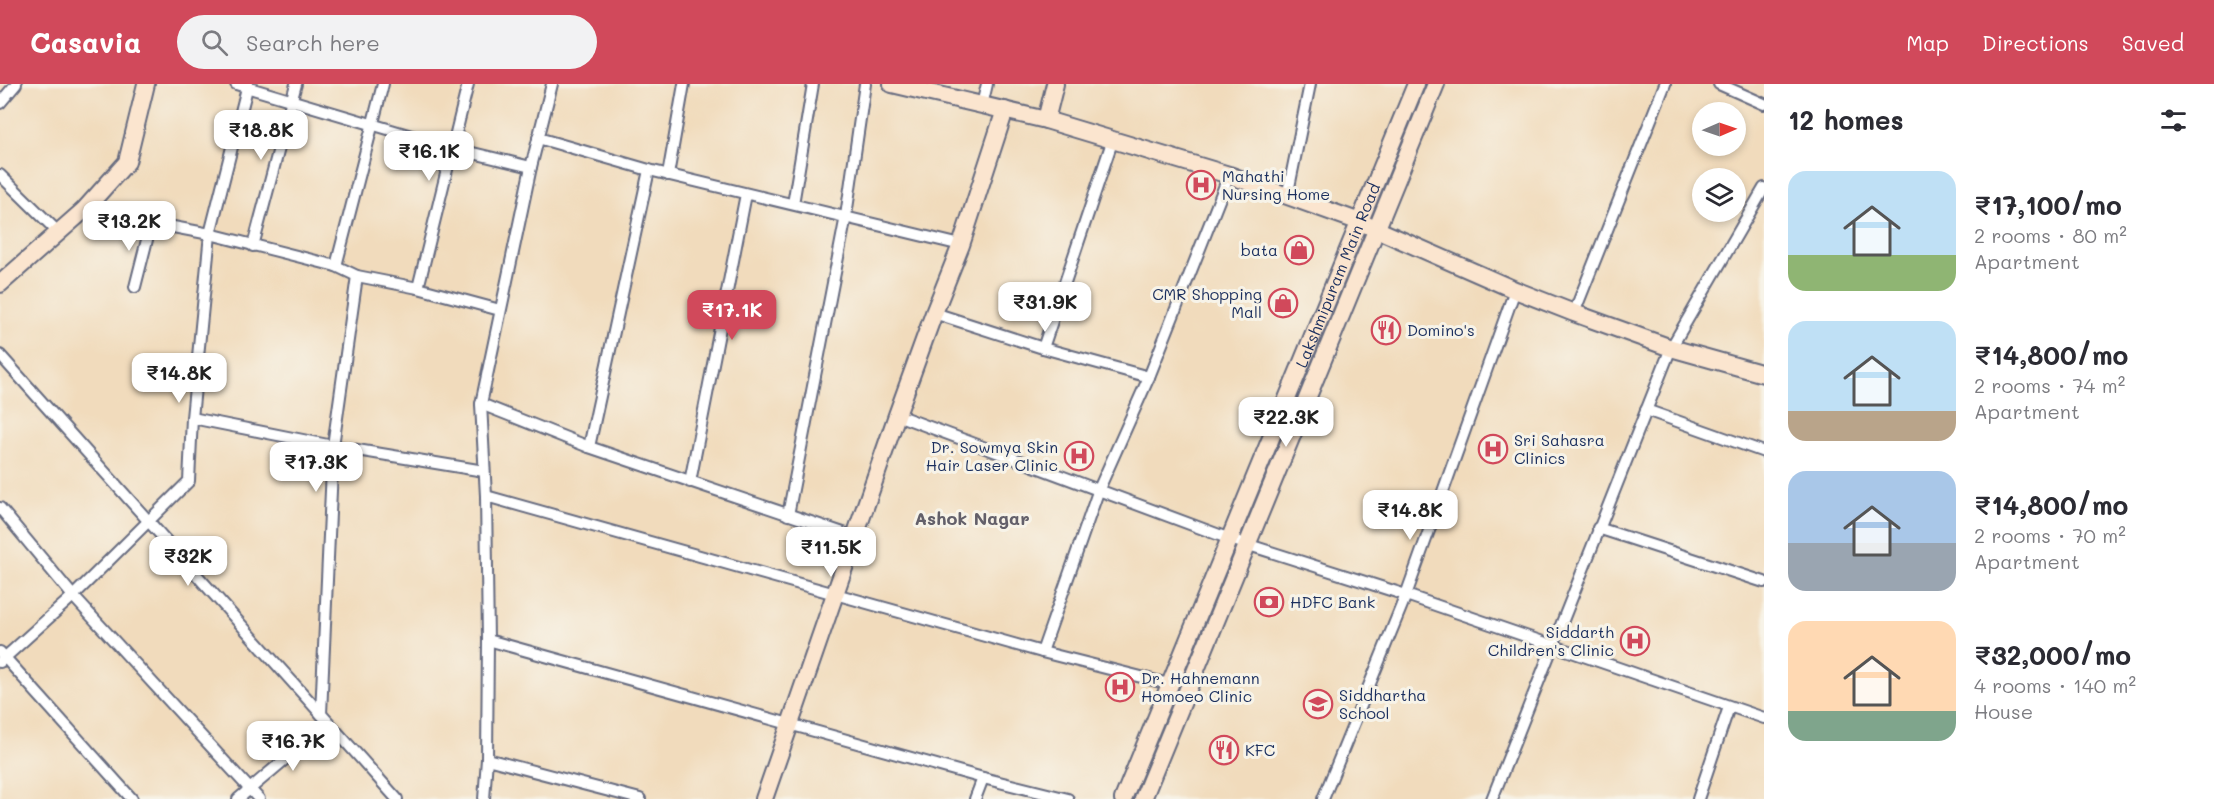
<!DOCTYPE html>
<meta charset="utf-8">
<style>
:root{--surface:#fff;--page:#f2f2f3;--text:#2b2b33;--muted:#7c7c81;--accent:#d1495b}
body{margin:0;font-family:Mali,sans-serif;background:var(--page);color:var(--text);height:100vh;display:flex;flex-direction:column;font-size:22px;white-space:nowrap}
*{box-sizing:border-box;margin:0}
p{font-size:20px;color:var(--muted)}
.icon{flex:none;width:33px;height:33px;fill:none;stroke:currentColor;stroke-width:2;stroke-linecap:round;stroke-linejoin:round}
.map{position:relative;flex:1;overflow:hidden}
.side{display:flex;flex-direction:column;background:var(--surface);width:450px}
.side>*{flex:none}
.needle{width:39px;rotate:88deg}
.fabs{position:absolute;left:1692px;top:18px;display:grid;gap:12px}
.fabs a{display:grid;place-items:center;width:54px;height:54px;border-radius:50%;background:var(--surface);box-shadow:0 3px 9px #0003;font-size:30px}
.price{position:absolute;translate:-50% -51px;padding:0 14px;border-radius:12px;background:#fff;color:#222;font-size:20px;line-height:39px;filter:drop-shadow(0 2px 3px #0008)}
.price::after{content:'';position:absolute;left:50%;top:36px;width:18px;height:14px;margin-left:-9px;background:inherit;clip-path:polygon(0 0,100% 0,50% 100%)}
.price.on{background:var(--accent);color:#fff}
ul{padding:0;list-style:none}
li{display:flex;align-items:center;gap:18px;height:150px;padding:0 24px}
li span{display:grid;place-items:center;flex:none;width:168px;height:120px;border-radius:18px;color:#555}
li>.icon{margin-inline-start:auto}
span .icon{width:72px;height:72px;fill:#fffc;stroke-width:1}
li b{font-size:26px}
h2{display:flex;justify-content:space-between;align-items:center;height:72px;padding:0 24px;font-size:26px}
header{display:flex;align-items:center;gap:36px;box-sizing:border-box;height:84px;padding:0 30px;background:var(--accent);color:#fff}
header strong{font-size:28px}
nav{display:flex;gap:33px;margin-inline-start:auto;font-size:21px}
.search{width:420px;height:54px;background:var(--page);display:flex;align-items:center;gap:15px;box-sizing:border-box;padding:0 21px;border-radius:33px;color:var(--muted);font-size:22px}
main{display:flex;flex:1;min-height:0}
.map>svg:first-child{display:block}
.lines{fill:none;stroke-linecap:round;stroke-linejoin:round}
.street-casing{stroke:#666b7f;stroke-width:14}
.secondary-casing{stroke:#666b7f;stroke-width:20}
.street{stroke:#fff;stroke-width:10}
.secondary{stroke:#fbe5cf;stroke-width:16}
.labels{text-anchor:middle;stroke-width:6;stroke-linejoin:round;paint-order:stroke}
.poi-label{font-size:16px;fill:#1b2f5e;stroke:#f7f3e8;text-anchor:start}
.street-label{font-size:16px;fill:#1b2f5e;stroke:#f7f3e8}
.neighbourhood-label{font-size:18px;font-weight:bold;fill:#63606a;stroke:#f7f3e8}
</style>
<header>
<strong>Casavia</strong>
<div class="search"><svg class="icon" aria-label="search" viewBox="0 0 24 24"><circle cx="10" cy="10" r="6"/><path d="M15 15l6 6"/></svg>Search here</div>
<nav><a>Map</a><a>Directions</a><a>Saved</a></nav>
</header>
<main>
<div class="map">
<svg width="1764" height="715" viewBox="0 0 1764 715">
<rect width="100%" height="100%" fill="#f7f3e8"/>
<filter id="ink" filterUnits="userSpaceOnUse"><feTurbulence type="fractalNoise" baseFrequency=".0167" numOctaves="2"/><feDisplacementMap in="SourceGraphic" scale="12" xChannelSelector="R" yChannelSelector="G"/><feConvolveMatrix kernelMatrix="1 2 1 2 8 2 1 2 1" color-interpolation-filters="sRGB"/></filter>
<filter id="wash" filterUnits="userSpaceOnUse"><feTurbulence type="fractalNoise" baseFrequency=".008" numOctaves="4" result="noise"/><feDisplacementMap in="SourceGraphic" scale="24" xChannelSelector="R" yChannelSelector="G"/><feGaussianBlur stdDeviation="1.35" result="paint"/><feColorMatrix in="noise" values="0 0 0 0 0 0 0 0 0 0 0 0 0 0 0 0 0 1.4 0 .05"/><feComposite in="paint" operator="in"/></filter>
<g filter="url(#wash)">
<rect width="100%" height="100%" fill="#f1dbbc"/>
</g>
<g filter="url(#ink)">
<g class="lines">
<g class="street-casing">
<g id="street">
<path d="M236 0 452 64 531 83"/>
<path d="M1719 0 1764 20"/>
<path d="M0 19 16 0"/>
<path d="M982 21 987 0"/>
<path d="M538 54 649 86 961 161"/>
<path d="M0 91 59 149"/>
<path d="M668 91 684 0"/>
<path d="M1287 113 1310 0"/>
<path d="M793 120 813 0"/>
<path d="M84 126 210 150 336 182 357 192 418 204 500 226"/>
<path d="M253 162 296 0"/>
<path d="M336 182 383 0"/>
<path d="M135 203 151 140"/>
<path d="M418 204 468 0"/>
<path d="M934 229 1043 264 1149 293"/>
<path d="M1574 229 1665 0"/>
<path d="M1043 264 1113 55"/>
<path d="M0 271 397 715"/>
<path d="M481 320 589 363 855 453"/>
<path d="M1646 326 1764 368"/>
<path d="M897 331 1230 455 1406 511 1764 634"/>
<path d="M192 334 333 362 484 387"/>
<path d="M589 363 649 86"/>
<path d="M690 398 746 110"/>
<path d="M486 412 1042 568 1169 600"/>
<path d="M0 424 73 512 259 715"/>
<path d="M788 431 846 132 865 0"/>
<path d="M1598 444 1764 498"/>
<path d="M488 556 983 694 1068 715"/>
<path d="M0 568 132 715"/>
<path d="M1042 568 1099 405 1149 293 1229 91"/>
<path d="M0 578 73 512 189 397 192 334 210 150 248 0"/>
<path d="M321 630 333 362 357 192"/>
<path d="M487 675 640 715"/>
<path d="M238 715 328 639"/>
<path d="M484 715 487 675 488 556 486 412 481 320 531 83 552 0"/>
<path d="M975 715 983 694"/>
<path d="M1323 715 1406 511 1515 206"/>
<path d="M1492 715 1671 264 1764 104"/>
<path d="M1698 715 1729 623"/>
</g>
</g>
<g class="secondary-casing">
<g id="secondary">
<path d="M892 0 1046 36 1229 91 1360 138 1515 206 1574 229 1671 264 1764 290"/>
<path d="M1046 36 1055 0"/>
<path d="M0 200 84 126 127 78 146 0"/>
<path d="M764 715 897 331 934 229 961 161 1005 26"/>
<path id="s1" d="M1123 715 1416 0"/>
<path d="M1143 715 1436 0"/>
</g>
</g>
<use href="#street" class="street"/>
<use href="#secondary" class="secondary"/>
</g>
</g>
<defs>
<g id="hospital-ring" transform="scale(1.5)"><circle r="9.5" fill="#f7f3e8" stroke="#d1495b" stroke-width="1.5"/><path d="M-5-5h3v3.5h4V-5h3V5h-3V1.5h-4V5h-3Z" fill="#d1495b"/></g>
<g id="shop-ring" transform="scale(1.5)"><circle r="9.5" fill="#f7f3e8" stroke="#d1495b" stroke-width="1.5"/><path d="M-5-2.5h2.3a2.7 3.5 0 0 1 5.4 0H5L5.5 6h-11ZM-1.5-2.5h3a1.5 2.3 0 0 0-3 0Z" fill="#d1495b"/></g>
<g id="restaurant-ring" transform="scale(1.5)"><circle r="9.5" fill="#f7f3e8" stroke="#d1495b" stroke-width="1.5"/><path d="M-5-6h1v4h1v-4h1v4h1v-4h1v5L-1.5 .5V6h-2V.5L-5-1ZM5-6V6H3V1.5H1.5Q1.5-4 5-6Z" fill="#d1495b"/></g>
<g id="bank-ring" transform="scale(1.5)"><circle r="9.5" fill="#f7f3e8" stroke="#d1495b" stroke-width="1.5"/><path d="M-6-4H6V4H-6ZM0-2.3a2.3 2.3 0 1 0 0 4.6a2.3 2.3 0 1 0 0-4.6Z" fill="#d1495b"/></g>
<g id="school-ring" transform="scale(1.5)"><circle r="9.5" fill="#f7f3e8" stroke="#d1495b" stroke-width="1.5"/><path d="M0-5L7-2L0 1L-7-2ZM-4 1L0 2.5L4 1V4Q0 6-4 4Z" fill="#d1495b"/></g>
</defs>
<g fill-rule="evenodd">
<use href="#hospital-ring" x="1201" y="101"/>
<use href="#shop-ring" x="1299" y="166"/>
<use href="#shop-ring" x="1283" y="219"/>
<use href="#restaurant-ring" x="1386" y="246"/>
<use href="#hospital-ring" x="1493" y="365"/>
<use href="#hospital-ring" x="1079" y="372"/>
<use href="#bank-ring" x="1269" y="518"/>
<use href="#hospital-ring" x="1635" y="557"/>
<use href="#hospital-ring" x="1120" y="603"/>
<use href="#school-ring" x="1318" y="620"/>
<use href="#restaurant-ring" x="1224" y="666"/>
</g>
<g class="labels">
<g class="poi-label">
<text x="1222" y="98">Mahathi<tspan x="1222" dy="18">Nursing Home</tspan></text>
<text x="1278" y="172" text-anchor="end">bata</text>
<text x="1262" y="216" text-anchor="end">CMR Shopping<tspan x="1262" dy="18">Mall</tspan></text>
<text x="1407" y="252">Domino's</text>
<text x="1514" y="362">Sri Sahasra<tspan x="1514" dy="18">Clinics</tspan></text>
<text x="1058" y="369" text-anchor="end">Dr. Sowmya Skin<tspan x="1058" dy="18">Hair Laser Clinic</tspan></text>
<text x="1290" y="524">HDFC Bank</text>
<text x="1614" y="554" text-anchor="end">Siddarth<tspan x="1614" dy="18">Children's Clinic</tspan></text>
<text x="1141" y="600">Dr. Hahnemann<tspan x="1141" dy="18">Homoeo Clinic</tspan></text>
<text x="1339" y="617">Siddhartha<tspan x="1339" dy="18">School</tspan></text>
<text x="1245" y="672">KFC</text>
</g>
<g class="street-label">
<text dy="6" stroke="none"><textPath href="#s1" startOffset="566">Lakshmipuram Main Road</textPath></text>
</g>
<g class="neighbourhood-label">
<text x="972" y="441">Ashok Nagar</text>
</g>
</g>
</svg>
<div class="fabs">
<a><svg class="needle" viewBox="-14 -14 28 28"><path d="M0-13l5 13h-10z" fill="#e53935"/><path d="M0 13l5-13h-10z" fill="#7c7c81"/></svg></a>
<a><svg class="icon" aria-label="layers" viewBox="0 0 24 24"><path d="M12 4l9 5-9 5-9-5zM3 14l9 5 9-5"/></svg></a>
</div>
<b class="price" style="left:261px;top:77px">₹18.8K</b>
<b class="price" style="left:429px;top:98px">₹16.1K</b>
<b class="price" style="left:129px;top:168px">₹13.2K</b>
<b class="price" style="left:1045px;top:249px">₹31.9K</b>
<b class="price on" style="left:732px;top:257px">₹17.1K</b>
<b class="price" style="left:179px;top:320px">₹14.8K</b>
<b class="price" style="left:1286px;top:364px">₹22.3K</b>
<b class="price" style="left:316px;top:409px">₹17.3K</b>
<b class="price" style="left:1410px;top:457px">₹14.8K</b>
<b class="price" style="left:831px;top:494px">₹11.5K</b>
<b class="price" style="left:188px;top:503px">₹32K</b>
<b class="price" style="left:293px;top:688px">₹16.7K</b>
</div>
<section class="side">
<h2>12 homes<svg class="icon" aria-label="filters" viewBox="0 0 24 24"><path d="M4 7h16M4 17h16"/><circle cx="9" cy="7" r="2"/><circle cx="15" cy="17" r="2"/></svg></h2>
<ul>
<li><span style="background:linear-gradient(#bfe0f5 70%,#8fb573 0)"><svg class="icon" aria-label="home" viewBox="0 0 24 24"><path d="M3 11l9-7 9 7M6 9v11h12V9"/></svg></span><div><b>₹17,100/mo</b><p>2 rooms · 80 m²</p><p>Apartment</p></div></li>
<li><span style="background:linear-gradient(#bfe0f5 75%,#b9a48a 0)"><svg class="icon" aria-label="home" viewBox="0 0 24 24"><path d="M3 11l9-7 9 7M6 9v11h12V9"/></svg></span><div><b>₹14,800/mo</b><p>2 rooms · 74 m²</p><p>Apartment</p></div></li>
<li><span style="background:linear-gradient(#a9c7e8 60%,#9aa5b1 0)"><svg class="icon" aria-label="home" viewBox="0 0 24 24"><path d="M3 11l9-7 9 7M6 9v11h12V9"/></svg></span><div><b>₹14,800/mo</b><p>2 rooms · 70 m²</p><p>Apartment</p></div></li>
<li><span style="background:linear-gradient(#ffd9b3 75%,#7fa58c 0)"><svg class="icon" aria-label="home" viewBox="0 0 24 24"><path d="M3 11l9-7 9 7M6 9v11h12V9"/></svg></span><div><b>₹32,000/mo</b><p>4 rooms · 140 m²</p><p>House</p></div></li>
</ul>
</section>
</main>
